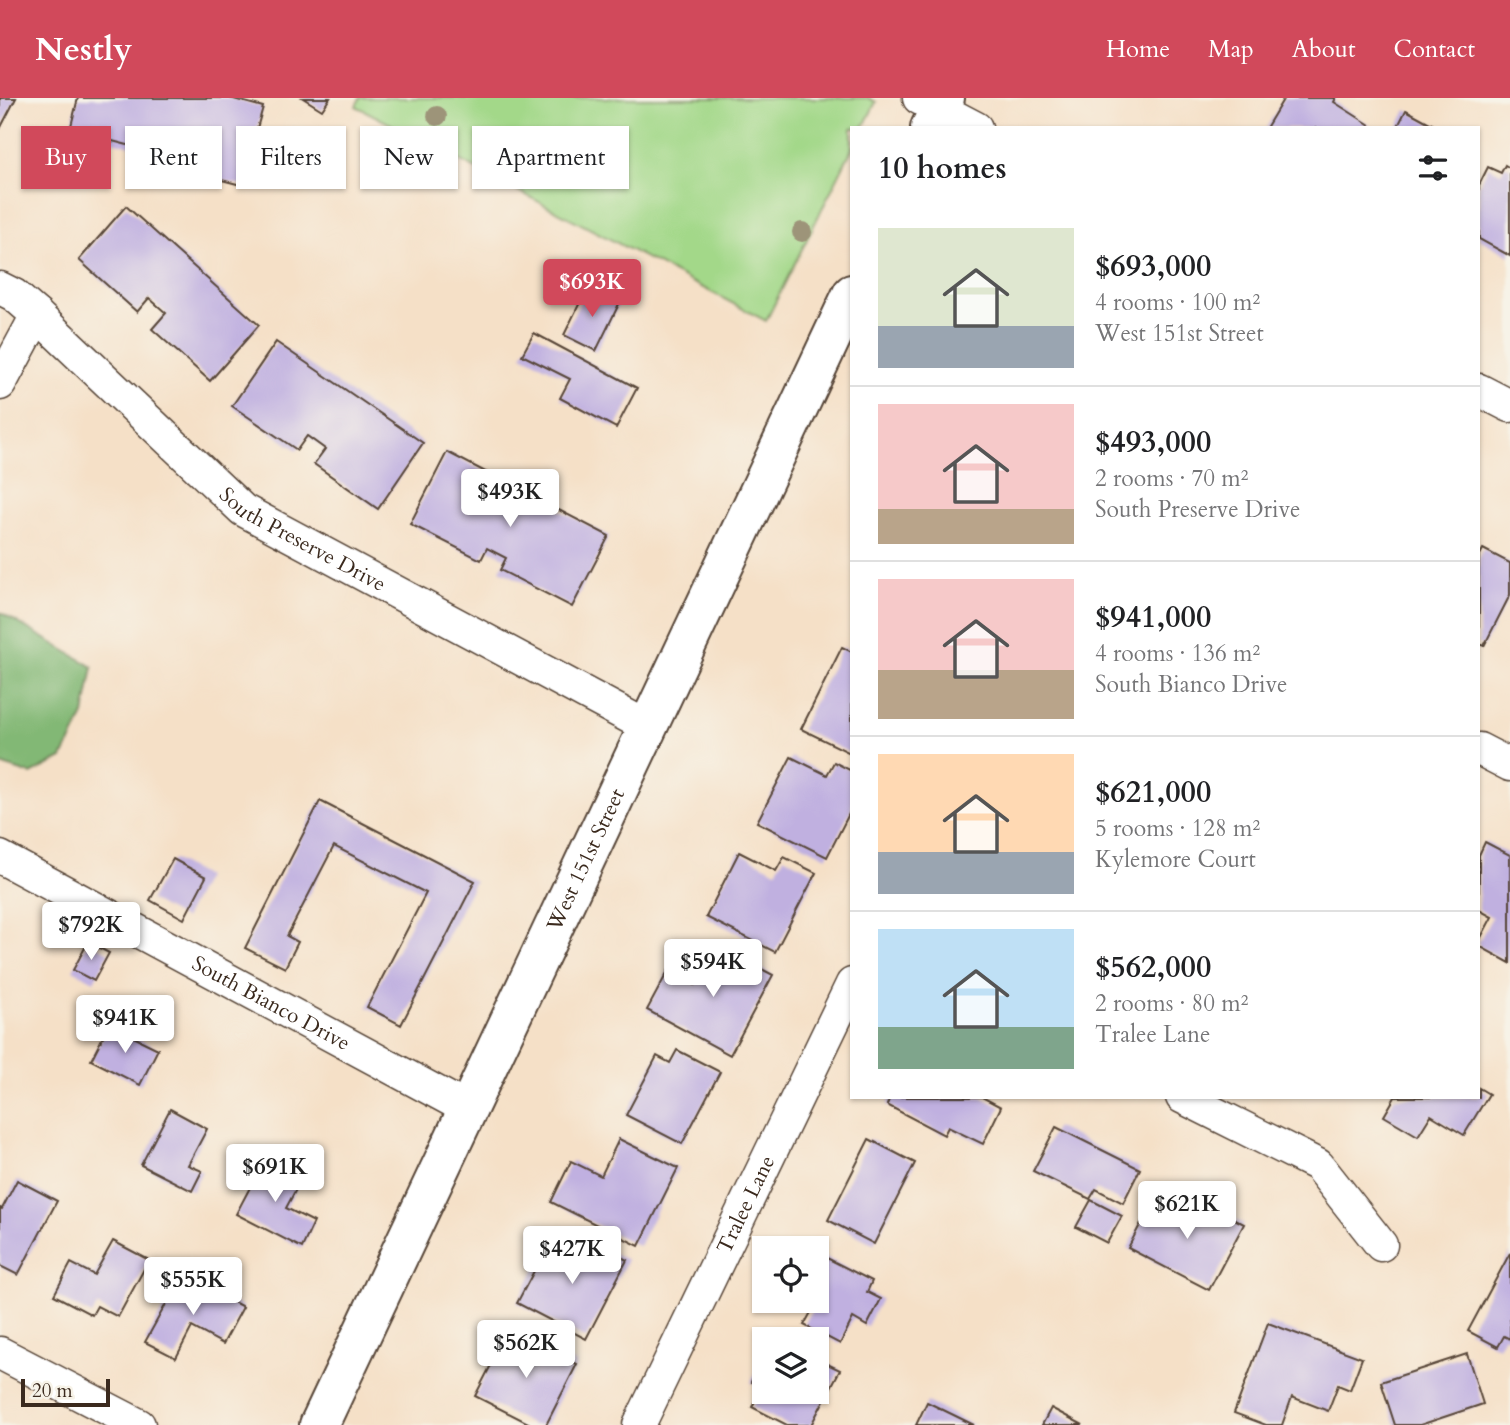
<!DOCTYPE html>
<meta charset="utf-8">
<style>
:root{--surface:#fff;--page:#f6f6f6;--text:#202124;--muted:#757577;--line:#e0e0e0;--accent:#d1495b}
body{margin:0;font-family:Cardo,serif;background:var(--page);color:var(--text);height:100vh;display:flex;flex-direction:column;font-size:26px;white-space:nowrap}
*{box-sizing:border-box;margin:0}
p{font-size:23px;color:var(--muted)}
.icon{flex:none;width:38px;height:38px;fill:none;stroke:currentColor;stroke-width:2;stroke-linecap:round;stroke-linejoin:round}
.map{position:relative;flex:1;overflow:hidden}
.details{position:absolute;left:850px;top:28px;width:630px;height:973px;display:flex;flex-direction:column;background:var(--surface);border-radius:0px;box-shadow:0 2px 5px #0004}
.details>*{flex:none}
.top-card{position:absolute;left:21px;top:28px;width:665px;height:63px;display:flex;gap:14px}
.controls{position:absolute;left:752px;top:1138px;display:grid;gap:14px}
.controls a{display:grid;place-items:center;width:77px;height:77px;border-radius:0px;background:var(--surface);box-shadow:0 2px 5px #0004;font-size:35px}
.scale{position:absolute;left:21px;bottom:18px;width:89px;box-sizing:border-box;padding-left:7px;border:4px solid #3b2a1e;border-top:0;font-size:19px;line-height:24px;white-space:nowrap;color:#3b2a1e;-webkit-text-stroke:5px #f7f3e8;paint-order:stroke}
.price{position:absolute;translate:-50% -60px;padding:0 16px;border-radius:7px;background:#fff;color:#222;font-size:23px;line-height:46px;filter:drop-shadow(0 2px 4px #0008)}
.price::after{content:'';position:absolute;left:50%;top:42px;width:21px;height:16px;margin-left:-10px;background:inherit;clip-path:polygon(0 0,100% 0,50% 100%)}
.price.selected{background:var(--accent);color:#fff}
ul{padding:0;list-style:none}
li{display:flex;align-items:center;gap:21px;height:175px;padding:0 28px}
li+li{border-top:2px solid var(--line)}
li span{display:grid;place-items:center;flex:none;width:196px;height:140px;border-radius:0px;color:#555}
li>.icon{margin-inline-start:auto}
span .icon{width:84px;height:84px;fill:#fffc;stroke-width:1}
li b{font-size:30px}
h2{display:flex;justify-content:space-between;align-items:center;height:84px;padding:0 28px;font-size:30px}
.chip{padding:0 24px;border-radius:0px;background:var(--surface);box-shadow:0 2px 5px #0004;font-size:24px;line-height:63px}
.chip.selected{background:var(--accent);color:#fff}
header{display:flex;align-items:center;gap:42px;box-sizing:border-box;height:98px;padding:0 35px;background:var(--accent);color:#fff}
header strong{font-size:33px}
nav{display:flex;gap:38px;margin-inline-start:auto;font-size:24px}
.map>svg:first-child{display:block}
.green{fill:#a3d889;stroke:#6f8154;stroke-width:2}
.forest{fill:#82b875;stroke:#5e714a;stroke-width:2}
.building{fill:#c0b0e0}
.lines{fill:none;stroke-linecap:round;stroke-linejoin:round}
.minor-casing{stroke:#574537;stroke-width:35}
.tertiary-casing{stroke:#574537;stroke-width:42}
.minor{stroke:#fff;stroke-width:32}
.tertiary{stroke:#fff;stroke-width:38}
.tree{fill:#9d9479}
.labels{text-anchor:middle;stroke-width:5;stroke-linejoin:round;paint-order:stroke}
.street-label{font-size:21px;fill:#3b2a1e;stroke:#f7f3e8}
</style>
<header>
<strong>Nestly</strong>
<nav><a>Home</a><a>Map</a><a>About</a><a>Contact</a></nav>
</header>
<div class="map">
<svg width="1510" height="1327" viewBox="0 0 1510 1327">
<rect width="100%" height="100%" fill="#f7f3e8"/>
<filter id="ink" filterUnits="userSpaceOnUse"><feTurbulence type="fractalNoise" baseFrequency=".0143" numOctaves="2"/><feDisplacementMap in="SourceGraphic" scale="14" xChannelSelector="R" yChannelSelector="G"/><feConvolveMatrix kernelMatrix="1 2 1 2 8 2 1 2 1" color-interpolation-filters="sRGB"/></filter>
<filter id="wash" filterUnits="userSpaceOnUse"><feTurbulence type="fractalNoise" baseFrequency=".00686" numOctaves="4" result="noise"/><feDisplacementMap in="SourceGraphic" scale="28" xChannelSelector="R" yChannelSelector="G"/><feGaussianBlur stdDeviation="1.57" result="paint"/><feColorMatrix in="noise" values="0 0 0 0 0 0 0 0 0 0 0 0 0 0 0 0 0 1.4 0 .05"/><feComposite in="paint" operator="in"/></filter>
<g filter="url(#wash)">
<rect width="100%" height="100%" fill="#f5e0c7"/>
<path class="green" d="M360 0H868L876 4 863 30H852V51L766 223 356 8Z"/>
<path class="forest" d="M0 514 93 569 84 617 62 660 31 676 0 666Z"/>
<g id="blocks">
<g class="building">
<path d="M0 0H16L0 31Z"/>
<path d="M78 0H230L263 9 241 87 191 74 193 64 70 32Z"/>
<path d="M303 0H330L322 12Z"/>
<path d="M1284 0H1336L1334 4 1370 27 1368 30H1266Z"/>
<path d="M1406 12 1439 30H1397Z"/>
<path d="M1505 67 1510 70V158L1479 141V87L1488 69 1501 75Z"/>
<path d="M126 108 259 227 210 283 152 231 166 215 149 200 137 214 79 162Z"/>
<path d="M588 188 620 204 596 253 564 237Z"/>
<path d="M534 235 637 290 616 330 560 300 570 281 522 257Z"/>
<path d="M276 244 423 345 378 411 314 366 325 351 307 338 297 352 232 308Z"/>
<path d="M447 354 609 438 572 509 500 472 506 460 487 450 481 462 410 426Z"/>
<path d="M1483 451 1510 465V497L1484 548 1479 546V459Z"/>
<path d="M842 549 852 554V650L850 655 801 631Z"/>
<path d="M791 659 827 677 834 664 852 673V710L827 759 757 724Z"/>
<path d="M320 703 475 783 401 927 367 909 426 795 334 748 287 838 298 844 285 870 245 850Z"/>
<path d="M1485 744 1510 757V865L1479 848V843L1492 819 1479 812V757Z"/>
<path d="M739 754 776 773 784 759 816 775 775 854 706 819Z"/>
<path d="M173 761 206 779 184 821 150 802Z"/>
<path d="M88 844 109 855 94 883 73 872Z"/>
<path d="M716 847 773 877 730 957 647 912 668 873 695 887Z"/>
<path d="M109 927 158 951 140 987 91 962Z"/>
<path d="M677 952 720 974 682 1046 626 1017 657 958 670 965Z"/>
<path d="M1479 990 1489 996 1464 1037 1431 1017 1418 1038 1384 1018 1395 999H1479Z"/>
<path d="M890 999H982L1001 1009 983 1046 948 1029 944 1037 887 1007Z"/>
<path d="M170 1011 207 1031 188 1067 202 1073 192 1093 141 1067Z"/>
<path d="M1056 1029 1140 1071 1123 1105 1096 1091 1090 1101 1033 1073Z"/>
<path d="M619 1041 678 1070 639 1148 551 1104 571 1063 601 1078Z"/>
<path d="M869 1041 915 1065 874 1146 828 1122Z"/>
<path d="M265 1061 302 1080 286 1110 314 1124 302 1150 236 1116Z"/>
<path d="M17 1082 57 1103 18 1177 0 1168V1110L2 1111Z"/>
<path d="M1091 1102 1122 1118 1107 1145 1076 1129Z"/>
<path d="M1153 1102 1194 1123 1204 1105 1244 1126 1209 1192 1128 1150Z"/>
<path d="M551 1141 588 1160 595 1146 627 1162 586 1241 517 1205Z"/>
<path d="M113 1143 149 1162 118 1219 97 1208 92 1217 54 1197 71 1165 94 1177Z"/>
<path d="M817 1155 872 1183 867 1194 881 1201 867 1228 853 1220 840 1246 804 1227 820 1198 817 1196Z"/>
<path d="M1510 1155V1241L1504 1238 1498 1249 1468 1233Z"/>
<path d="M182 1177 243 1209 223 1246 192 1229 176 1260 145 1244Z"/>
<path d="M1268 1225 1362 1260 1350 1292 1338 1287 1328 1313 1292 1299 1282 1327H1266L1234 1315Z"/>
<path d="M509 1232 577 1266 546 1327H532L475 1298Z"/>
<path d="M765 1256V1293H817V1261L840 1272 811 1327H787L752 1309 762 1290 751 1284Z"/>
<path d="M1467 1256 1483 1306 1420 1327H1395L1381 1284Z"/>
<path d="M927 1304 974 1327H916Z"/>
<path d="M1051 1310 1083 1327H1042Z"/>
</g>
</g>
</g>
<g filter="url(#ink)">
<use href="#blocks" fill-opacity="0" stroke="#574537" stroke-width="2"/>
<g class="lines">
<g class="minor-casing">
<g id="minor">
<path d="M919 0 976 30"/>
<path id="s1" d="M0 190 14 197 37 217 243 412 648 629"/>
<path d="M0 286 37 217"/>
<path d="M1479 292 1510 308"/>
<path d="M1479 651 1510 667"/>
<path id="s2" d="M0 759 468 1011"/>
<path d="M1182 999 1318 1067 1381 1147"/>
<path d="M0 1255 139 1327"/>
<path id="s3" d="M639 1327 852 886"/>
</g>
</g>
<g class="tertiary-casing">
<g id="tertiary">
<path d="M930 30 945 0"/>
<path id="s4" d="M319 1327 852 196"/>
</g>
</g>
<use href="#minor" class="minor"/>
<use href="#tertiary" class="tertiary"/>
</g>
<g class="tree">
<circle cx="437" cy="18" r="10"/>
<circle cx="483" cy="42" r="10"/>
<circle cx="525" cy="43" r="10"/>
<circle cx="802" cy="134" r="10"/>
</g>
</g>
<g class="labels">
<g class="street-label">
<text dy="7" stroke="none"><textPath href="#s1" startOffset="396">South Preserve Drive</textPath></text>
<text dy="7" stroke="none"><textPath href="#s4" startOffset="625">West 151st Street</textPath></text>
<text dy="7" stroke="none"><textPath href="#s2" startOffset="308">South Bianco Drive</textPath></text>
<text dy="7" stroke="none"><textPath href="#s3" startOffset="245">Tralee Lane</textPath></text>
</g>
</g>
</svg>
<div class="controls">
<a><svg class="icon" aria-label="locate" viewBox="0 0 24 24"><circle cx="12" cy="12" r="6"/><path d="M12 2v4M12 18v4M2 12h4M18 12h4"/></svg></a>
<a><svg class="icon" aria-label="layers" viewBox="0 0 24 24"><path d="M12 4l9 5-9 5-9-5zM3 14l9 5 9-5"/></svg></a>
</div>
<div class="scale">20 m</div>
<b class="price selected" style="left:592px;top:221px">$693K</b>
<b class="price" style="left:510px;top:431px">$493K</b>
<b class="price" style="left:91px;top:864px">$792K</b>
<b class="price" style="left:713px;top:901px">$594K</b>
<b class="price" style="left:125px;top:957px">$941K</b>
<b class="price" style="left:275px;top:1106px">$691K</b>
<b class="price" style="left:1187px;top:1143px">$621K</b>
<b class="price" style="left:572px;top:1188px">$427K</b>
<b class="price" style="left:193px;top:1219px">$555K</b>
<b class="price" style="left:526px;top:1282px">$562K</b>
<div class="top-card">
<a class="chip selected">Buy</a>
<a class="chip">Rent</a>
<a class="chip">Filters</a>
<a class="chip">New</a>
<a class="chip">Apartment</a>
</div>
<section class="details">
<h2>10 homes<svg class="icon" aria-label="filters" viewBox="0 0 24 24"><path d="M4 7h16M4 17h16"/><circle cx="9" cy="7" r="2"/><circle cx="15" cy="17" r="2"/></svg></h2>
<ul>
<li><span style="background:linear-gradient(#dfe7d0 70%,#9aa5b1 0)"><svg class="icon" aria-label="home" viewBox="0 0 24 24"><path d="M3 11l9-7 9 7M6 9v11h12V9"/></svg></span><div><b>$693,000</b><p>4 rooms · 100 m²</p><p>West 151st Street</p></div></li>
<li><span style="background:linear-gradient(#f6c9c9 75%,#b9a48a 0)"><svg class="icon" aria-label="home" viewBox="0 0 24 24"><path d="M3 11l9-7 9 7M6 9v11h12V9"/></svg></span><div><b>$493,000</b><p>2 rooms · 70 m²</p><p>South Preserve Drive</p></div></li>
<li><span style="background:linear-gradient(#f6c9c9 65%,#b9a48a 0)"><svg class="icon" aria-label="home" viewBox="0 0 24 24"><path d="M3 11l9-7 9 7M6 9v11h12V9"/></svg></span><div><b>$941,000</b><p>4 rooms · 136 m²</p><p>South Bianco Drive</p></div></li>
<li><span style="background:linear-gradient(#ffd9b3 70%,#9aa5b1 0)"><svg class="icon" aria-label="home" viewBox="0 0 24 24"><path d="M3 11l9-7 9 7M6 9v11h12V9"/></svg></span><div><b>$621,000</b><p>5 rooms · 128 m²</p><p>Kylemore Court</p></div></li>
<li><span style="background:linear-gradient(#bfe0f5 70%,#7fa58c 0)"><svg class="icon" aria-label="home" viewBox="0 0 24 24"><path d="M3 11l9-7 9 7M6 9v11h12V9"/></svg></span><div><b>$562,000</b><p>2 rooms · 80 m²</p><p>Tralee Lane</p></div></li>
</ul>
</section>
</div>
